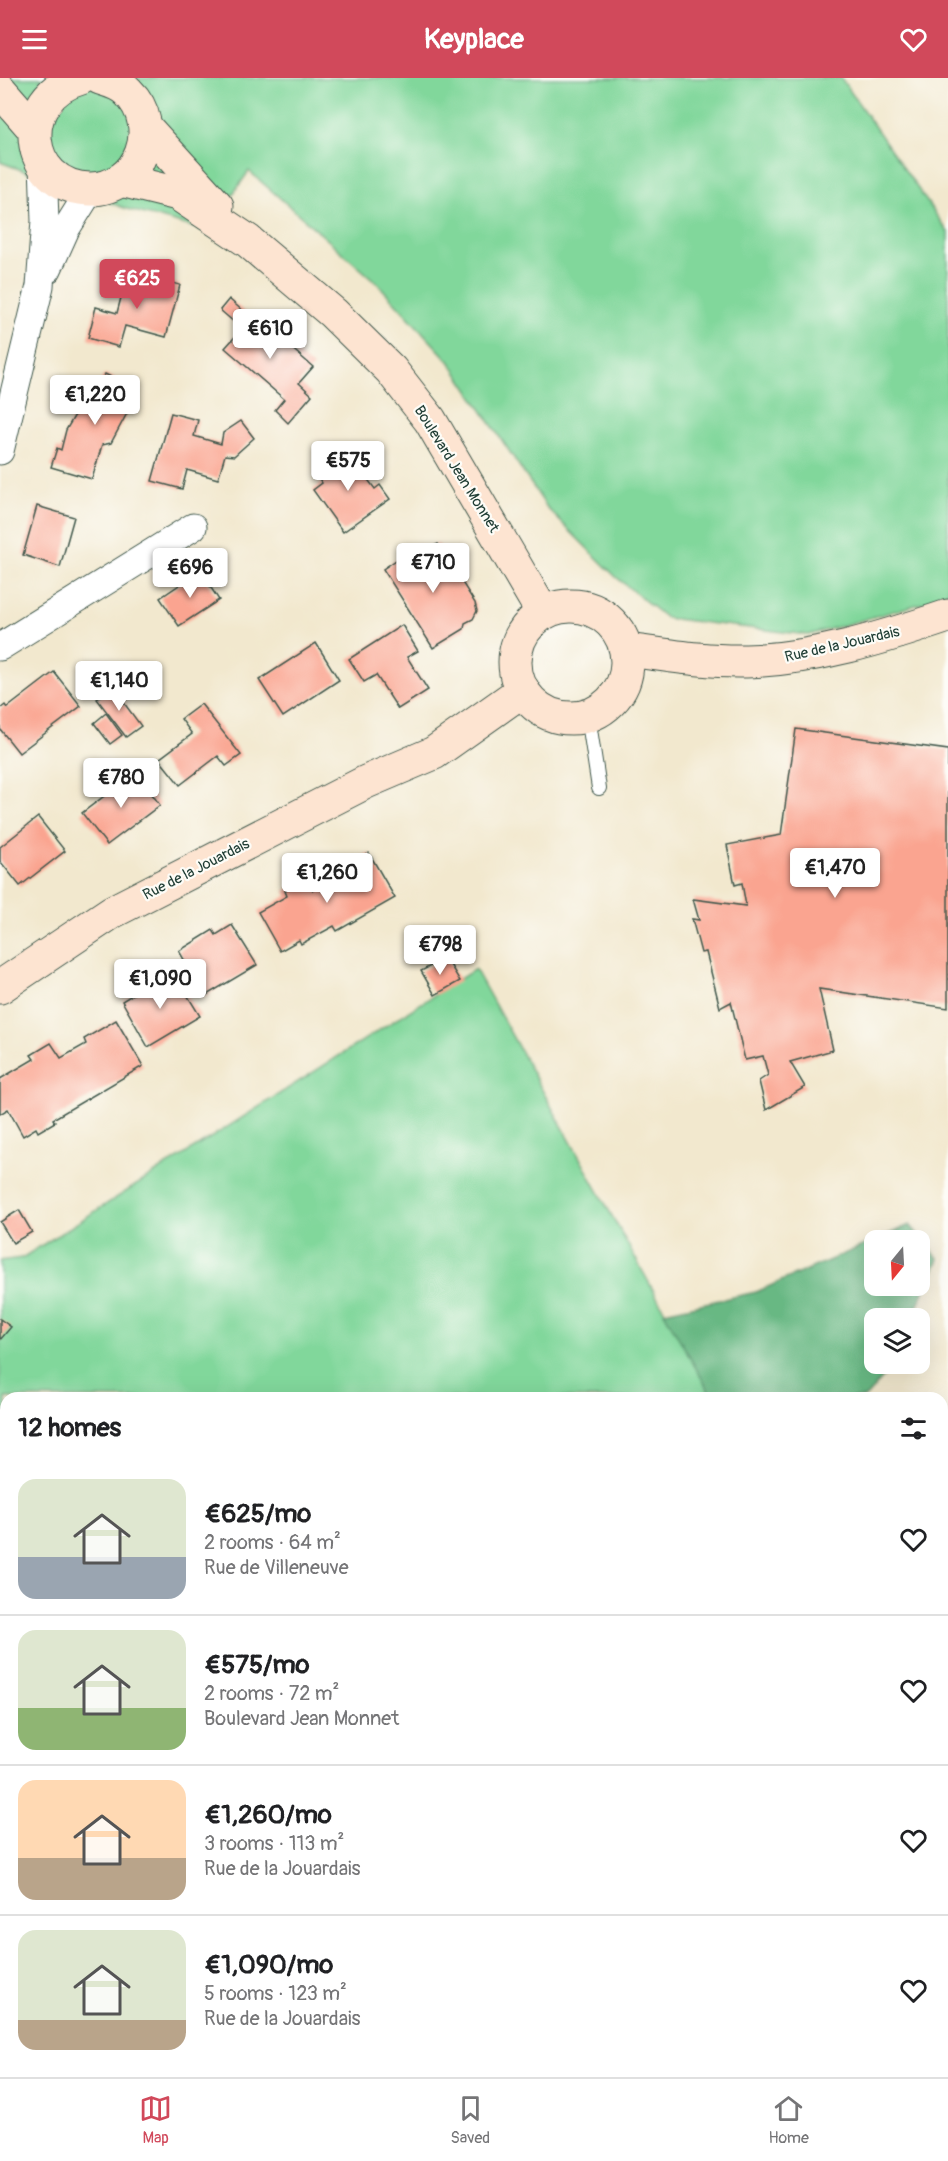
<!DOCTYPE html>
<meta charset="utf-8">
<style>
:root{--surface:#fff;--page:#f6f6f6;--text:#202124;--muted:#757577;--line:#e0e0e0;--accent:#d1495b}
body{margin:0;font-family:Pangolin,sans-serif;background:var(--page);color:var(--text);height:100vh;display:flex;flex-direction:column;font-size:22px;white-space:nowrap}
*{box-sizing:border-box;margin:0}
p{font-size:20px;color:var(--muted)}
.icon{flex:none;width:33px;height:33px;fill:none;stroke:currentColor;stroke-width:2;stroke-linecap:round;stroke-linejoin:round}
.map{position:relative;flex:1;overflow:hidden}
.side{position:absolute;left:0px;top:1314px;width:948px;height:686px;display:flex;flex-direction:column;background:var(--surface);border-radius:18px 18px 0 0;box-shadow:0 6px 24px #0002}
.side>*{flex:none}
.needle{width:39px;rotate:198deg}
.fabs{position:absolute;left:864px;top:1152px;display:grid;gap:12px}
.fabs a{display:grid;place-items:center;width:66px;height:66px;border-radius:12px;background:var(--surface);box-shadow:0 6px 24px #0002;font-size:30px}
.price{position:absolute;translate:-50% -51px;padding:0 14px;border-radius:6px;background:#fff;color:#222;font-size:20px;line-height:39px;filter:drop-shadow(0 2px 3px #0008)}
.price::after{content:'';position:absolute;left:50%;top:36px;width:18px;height:14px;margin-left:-9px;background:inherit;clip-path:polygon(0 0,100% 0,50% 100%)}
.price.active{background:var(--accent);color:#fff}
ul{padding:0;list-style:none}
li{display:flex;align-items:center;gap:18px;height:150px;padding:0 18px}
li+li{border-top:2px solid var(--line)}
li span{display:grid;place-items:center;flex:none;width:168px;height:120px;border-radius:18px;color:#555}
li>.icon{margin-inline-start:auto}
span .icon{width:72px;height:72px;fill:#fffc;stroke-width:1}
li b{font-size:26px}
h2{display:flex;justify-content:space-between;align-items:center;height:72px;padding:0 18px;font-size:26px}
header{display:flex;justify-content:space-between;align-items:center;height:78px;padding:0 18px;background:var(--accent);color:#fff;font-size:27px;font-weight:700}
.tab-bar{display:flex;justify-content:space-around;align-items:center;height:84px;border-top:2px solid var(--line);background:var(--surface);font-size:16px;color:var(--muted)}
.tab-bar a{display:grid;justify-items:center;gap:3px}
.tab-bar .active{color:var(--accent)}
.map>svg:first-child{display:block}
.built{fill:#f7d0ca}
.green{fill:#81d79b;stroke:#508a68;stroke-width:1.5}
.forest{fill:#68b883;stroke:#447a5c;stroke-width:1.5}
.building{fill:#faa490}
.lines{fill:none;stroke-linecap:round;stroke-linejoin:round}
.lane-casing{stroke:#3f574b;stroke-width:16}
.street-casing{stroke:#3f574b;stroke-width:29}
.secondary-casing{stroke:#3f574b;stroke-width:35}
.lane{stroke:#fff;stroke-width:14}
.street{stroke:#fff;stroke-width:27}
.secondary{stroke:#fde4d1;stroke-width:33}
.labels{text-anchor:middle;stroke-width:4.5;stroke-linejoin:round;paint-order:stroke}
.street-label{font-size:15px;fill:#1f3d34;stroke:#fdfcf7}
</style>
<header><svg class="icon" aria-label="menu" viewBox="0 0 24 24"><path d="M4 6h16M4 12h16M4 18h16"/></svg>Keyplace<svg class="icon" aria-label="heart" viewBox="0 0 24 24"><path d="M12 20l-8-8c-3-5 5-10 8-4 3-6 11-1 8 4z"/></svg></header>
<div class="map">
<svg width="948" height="1999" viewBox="0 0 948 1999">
<rect width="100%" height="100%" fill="#fdfcf7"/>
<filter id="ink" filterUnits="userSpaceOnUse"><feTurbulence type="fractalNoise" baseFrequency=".0167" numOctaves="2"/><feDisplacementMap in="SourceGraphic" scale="12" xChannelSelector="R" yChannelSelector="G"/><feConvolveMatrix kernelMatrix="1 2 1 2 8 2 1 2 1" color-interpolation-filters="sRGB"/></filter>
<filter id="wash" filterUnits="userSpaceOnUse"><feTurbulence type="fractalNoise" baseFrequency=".008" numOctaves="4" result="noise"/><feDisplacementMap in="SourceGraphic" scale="24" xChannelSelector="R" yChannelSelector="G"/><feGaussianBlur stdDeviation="1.35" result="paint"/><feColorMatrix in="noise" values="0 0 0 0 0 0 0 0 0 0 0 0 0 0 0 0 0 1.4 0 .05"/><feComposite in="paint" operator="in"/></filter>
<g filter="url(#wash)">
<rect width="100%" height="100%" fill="#f2e8ce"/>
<path class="built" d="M135 1994H429L436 1999H131Z"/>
<g class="green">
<path d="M0 0H841L948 154V518L809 557 666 540 616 499 548 431 449 283 377 205 249 93 207 153 127 131 0 84Z"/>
<path d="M475 891 713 1320H6V1994H136L132 1999H0V1183L22 1180Z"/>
</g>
<g class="forest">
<path d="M910 1147 939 1181 912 1240H874V1286H892L887 1295 865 1320H713L664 1234 756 1214 874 1163V1208H920V1162H875Z"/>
<path d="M948 1340V1411L942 1405V1341Z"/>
</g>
<g id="blocks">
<g class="building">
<path d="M128 193 180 207 166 259 125 248 119 269 88 260 96 229 117 235Z"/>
<path d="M229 221 251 240 254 237 313 289 299 305 312 317 288 345 275 332 284 321 225 270 242 251 220 232Z"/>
<path d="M105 296 121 304 123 301 140 311 111 365 102 367 92 401 51 389 57 370 61 372 66 352 92 308 96 310Z"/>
<path d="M171 335 198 342 194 358 221 366 223 355 241 343 254 360 234 378 225 377 218 401 187 392 182 411 152 403Z"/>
<path d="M347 374 375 411 380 407 390 421 343 454 313 412 322 405 316 396Z"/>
<path d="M37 428 74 439 60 489 23 477Z"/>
<path d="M438 466 475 525 477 533 473 541 465 545 464 551 433 570 383 491 405 476 410 478 416 489 425 483 422 478V474Z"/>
<path d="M200 493 219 522 179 548 160 520Z"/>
<path d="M402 547 418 573 407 579 428 612 398 631 376 597 364 604 349 581Z"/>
<path d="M316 565 339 602 283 639 259 602Z"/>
<path d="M54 594 81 628 19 675 0 651V631L5 627 7 630Z"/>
<path d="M113 610 141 648 126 659 97 621Z"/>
<path d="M201 626 241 677 226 688 218 678 180 707 159 681 192 656 181 641Z"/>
<path d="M106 635 122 657 110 666 94 645Z"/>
<path d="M796 651 948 672V930L819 911 833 972 790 984 805 1009 766 1032 759 1003 768 997 763 978 745 982 731 924 720 930 706 874 701 875 692 841 699 842 693 821 746 828 742 805 735 807 727 767 781 757Z"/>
<path d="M136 694 160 727 107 767 82 735Z"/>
<path d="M38 739 65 773 20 808 0 783V769Z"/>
<path d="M369 775 395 820 337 853 334 848 301 866 299 862 280 873 258 834 287 818 285 813 306 801 313 812 338 799 335 794Z"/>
<path d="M232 847 257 887 205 918 179 873 213 852 216 857Z"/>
<path d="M446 880 460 903 435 917 421 893Z"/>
<path d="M175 897 200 938 148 969 122 923 156 902 159 907Z"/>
<path d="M116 942 143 988 53 1041 55 1044 38 1054 36 1050 23 1058 8 1031 0 1036V1001L34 981 31 977 51 965 61 980 86 966 84 961Z"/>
<path d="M19 1132 32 1154 13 1165 0 1144Z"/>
<path d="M0 1241 11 1249 0 1262Z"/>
<path d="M942 1654 948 1660 942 1666Z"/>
<path d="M942 1675 948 1681V1736L942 1730Z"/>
<path d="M948 1943V1961L942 1955V1949Z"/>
<path d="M942 1985 948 1991V1999H904L909 1994H942Z"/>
<path d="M270 1994H354L357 1997 367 1996 371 1999H258L259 1996Z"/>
<path d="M500 1994H545L540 1999H506Z"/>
<path d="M556 1994H566L571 1999H550Z"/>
<path d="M748 1994H785L779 1999H753Z"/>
</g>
</g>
</g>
<g filter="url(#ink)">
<use href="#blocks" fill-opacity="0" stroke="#3f574b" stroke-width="1.5"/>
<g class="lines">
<g class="lane-casing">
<path id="lane" d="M588 638 599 710"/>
</g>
<g class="street-casing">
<g id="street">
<path d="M48 191 66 151 91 111"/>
<path d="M0 373 40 208 45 143 43 85"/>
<path d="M0 569 193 449"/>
<path d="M942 1787 948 1793"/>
<path d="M674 1994 679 1999"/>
</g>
</g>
<g class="secondary-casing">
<g id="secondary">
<path d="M81 0C13 19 24 110 90 111 141 111 163 48 128 14 121 6 110 3 100 0"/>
<path d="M0 12 34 51"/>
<path d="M146 50 217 128"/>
<path d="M121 102 178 116 248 163 333 235 391 292 430 342 543 535"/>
<circle cx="571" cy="584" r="56"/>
<path d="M627 572C666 577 706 584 746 583 815 581 883 560 948 538"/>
<path d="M0 909 112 834 366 704 434 675 523 612"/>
</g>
</g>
<use href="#lane" class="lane"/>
<use href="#street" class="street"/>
<use href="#secondary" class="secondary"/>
</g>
</g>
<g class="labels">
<g class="street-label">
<text transform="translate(457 391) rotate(58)" y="5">Boulevard Jean Monnet</text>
<text transform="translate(842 566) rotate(-13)" y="5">Rue de la Jouardais</text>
<text transform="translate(196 791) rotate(-27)" y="5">Rue de la Jouardais</text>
</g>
</g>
</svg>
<div class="fabs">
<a><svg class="needle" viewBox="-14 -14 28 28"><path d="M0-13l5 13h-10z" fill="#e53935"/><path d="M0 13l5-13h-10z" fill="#757577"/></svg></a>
<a><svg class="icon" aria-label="layers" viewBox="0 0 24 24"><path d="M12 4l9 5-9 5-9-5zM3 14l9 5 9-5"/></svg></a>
</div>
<b class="price active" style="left:137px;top:232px">€625</b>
<b class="price" style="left:270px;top:282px">€610</b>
<b class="price" style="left:95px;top:348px">€1,220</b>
<b class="price" style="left:348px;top:414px">€575</b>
<b class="price" style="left:433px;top:516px">€710</b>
<b class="price" style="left:190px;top:521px">€696</b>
<b class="price" style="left:119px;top:634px">€1,140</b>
<b class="price" style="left:121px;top:731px">€780</b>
<b class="price" style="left:835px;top:821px">€1,470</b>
<b class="price" style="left:327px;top:826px">€1,260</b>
<b class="price" style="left:440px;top:898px">€798</b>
<b class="price" style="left:160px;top:932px">€1,090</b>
<section class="side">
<h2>12 homes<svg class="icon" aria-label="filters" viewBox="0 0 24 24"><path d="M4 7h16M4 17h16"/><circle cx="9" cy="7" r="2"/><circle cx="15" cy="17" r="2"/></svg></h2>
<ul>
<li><span style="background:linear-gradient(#dfe7d0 65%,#9aa5b1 0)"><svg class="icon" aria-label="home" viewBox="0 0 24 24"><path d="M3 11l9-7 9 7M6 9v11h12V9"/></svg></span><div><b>€625/mo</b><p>2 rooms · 64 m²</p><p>Rue de Villeneuve</p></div><svg class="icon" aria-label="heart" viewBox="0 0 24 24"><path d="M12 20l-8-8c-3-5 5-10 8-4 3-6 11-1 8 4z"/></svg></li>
<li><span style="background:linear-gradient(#dfe7d0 65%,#8fb573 0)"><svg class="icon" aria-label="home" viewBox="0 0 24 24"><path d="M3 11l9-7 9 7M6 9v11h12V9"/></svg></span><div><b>€575/mo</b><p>2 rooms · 72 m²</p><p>Boulevard Jean Monnet</p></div><svg class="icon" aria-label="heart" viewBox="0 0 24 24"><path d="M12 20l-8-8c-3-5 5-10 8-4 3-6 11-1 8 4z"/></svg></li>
<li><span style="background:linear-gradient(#ffd9b3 65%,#b9a48a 0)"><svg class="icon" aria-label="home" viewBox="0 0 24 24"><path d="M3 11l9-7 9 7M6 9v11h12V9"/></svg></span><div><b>€1,260/mo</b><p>3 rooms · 113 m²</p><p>Rue de la Jouardais</p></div><svg class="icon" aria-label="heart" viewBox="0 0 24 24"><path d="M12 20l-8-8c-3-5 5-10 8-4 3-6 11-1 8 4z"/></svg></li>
<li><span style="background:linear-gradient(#dfe7d0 75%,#b9a48a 0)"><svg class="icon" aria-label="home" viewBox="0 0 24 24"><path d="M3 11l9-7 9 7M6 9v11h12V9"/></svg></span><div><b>€1,090/mo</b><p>5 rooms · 123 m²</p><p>Rue de la Jouardais</p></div><svg class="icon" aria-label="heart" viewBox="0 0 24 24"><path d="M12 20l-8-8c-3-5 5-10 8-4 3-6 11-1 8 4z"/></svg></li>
</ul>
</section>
</div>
<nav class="tab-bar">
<a class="active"><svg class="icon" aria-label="map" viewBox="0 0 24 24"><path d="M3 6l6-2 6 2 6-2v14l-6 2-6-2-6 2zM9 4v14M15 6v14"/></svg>Map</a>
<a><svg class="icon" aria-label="saved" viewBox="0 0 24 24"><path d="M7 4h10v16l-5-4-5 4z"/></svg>Saved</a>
<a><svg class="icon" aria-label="home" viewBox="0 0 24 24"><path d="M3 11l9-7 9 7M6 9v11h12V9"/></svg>Home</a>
</nav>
